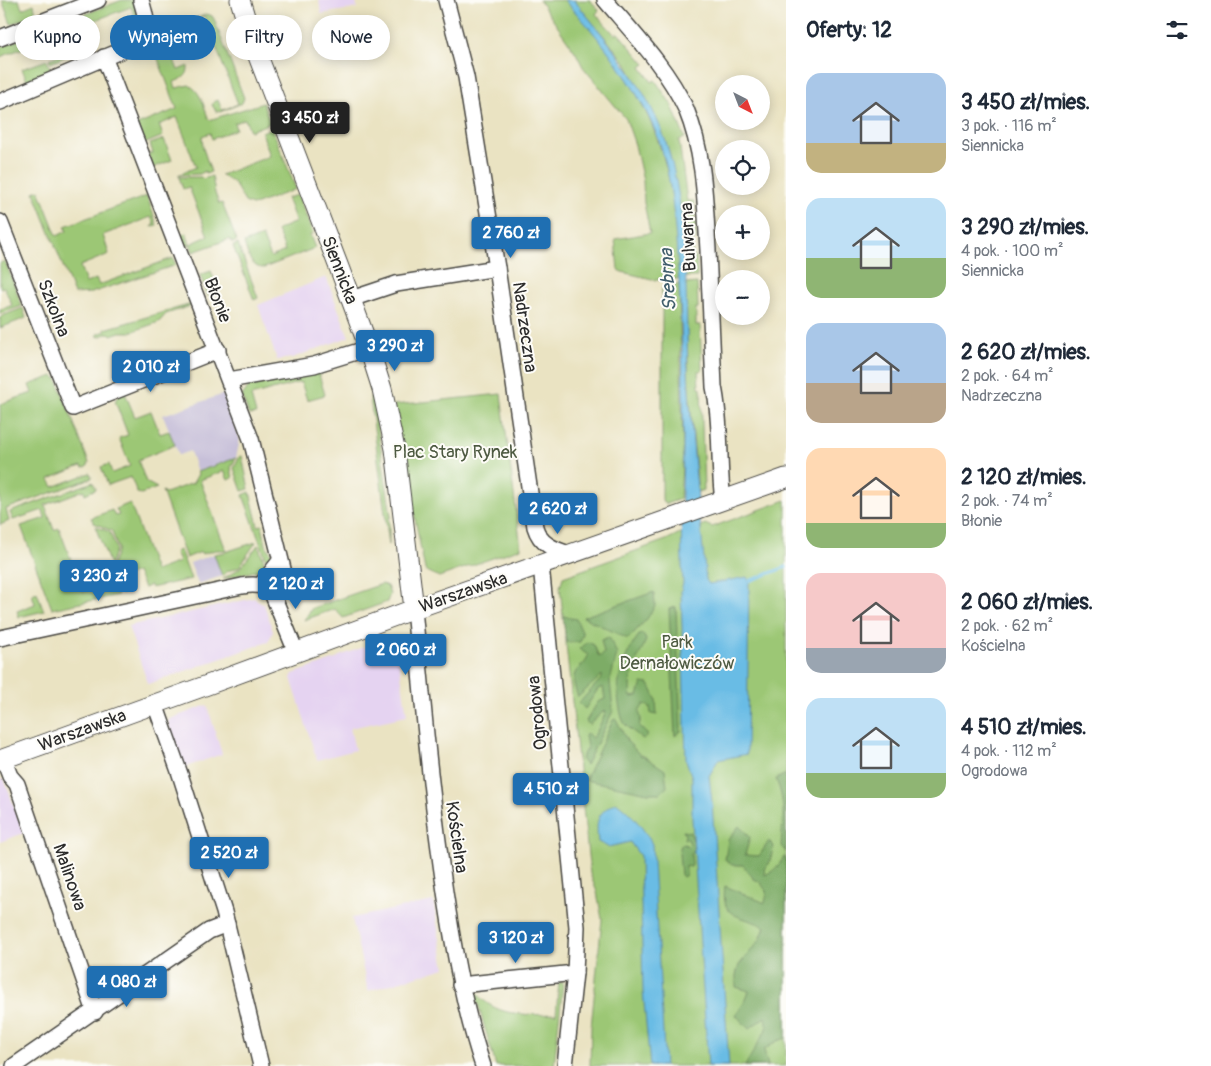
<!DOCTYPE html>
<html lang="pl">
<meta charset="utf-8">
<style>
:root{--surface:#fff;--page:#f6f6f7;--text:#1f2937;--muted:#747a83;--accent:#1f6fb2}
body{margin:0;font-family:Pangolin,sans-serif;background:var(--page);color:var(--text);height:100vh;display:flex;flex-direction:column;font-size:19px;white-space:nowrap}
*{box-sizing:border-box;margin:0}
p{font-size:16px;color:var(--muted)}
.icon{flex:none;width:28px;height:28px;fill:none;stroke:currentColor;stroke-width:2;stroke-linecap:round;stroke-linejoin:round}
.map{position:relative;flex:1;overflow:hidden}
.sheet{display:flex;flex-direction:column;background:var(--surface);width:425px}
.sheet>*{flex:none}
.banner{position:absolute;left:15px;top:15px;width:475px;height:45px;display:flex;gap:10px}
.needle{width:32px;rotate:138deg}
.buttons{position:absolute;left:715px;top:75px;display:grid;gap:10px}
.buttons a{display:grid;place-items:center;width:55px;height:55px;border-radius:50%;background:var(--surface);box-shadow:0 2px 12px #0003;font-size:25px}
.price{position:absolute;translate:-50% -42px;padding:0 11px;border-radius:5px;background:var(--accent);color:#fff;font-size:16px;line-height:32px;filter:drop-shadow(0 1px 2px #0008)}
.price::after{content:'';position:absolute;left:50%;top:30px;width:15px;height:11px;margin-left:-8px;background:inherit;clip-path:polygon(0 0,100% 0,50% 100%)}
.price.on{background:#222;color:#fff}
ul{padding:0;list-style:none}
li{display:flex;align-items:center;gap:15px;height:125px;padding:0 20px}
li span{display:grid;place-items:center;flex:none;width:140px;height:100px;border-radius:15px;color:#555}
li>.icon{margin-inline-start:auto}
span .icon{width:60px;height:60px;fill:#fffc;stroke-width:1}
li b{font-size:21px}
h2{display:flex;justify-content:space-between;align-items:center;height:60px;padding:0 20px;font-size:21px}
.tag{padding:0 18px;border-radius:22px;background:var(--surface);box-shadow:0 2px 12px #0003;font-size:18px;line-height:45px}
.tag.on{background:var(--accent);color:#fff}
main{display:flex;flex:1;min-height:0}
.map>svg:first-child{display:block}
.built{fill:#e5d3f1}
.industrial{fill:#c7c0d9}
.green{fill:#9cc774;stroke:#647950}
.forest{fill:#7dac66;stroke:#546c48}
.water{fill:#69bce5;stroke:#4a7488}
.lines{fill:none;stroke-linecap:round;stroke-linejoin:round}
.stream{stroke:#69bce5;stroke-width:3}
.minor-casing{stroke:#484742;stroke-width:18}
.major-casing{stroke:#484742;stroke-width:21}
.minor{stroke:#fff;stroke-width:15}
.major{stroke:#fff;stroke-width:19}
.labels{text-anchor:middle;stroke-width:4;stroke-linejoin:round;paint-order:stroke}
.street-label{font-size:18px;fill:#2b2b2b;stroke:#fdfcf7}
.park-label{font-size:18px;fill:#4d5a41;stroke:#fdfcf7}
.water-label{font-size:19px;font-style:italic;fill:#415e6c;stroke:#fdfcf7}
</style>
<main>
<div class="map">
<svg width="786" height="1066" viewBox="0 0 786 1066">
<rect width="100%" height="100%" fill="#fdfcf7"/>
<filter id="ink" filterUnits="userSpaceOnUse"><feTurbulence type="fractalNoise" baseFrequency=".02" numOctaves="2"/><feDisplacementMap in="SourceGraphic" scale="10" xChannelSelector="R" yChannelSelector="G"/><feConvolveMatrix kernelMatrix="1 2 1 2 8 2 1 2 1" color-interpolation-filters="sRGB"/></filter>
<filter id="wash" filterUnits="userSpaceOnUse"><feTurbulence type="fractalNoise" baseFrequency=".0096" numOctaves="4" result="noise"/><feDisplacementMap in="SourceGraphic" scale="20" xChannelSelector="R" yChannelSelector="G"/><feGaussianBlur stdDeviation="1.12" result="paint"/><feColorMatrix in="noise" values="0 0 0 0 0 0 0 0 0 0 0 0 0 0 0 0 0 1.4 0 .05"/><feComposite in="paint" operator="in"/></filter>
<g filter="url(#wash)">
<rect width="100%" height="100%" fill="#eae3c2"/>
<g class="built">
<path d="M319 0H360L356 1 357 8 321 14Z"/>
<path d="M326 277 349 337 292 358 277 360 258 305Z"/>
<path d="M254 598 264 604 273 632 268 642 148 684 128 626Z"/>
<path d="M391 637 396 640 407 716 350 728 355 750 317 760 291 678 293 674 333 660 338 658 337 657Z"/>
<path d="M207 705 222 754 183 768 168 722 170 719Z"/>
<path d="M4 779 24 833 0 842V780Z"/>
<path d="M433 901 445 968 368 991 352 918Z"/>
</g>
<g class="industrial">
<path d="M224 394 240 439 236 458 197 472 190 451 179 455 163 415Z"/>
<path d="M214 554 222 576 198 584 190 563Z"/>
</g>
<g class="green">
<path d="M2 0H19L22 9 34 4 36 14 11 24Z"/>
<path d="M122 0H133L135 2 141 20 138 35 129 41 126 29 138 24 131 7 74 28 86 60 81 62 75 52 51 63 49 59 62 54 55 36 0 57V47Z"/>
<path d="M539 0H564C605 42 643 93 661 150 675 191 676 236 679 279L656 280 622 272 618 270 615 239 650 233 644 203 643 181 635 145 626 119 583 67 576 53Z"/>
<path d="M574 0H590L599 10 596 14 615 35 618 33 645 64 641 67 652 82 655 80 671 104 685 138 679 140 687 201H694L696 239 692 240 693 257H696L697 277H685L683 229 677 193 664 137 626 63Z"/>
<path d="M207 14 212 16 214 19 244 98 242 103 220 112 216 111 212 105 214 102 218 100 222 110 238 104 204 16 188 22 191 31 184 33 183 30 186 22Z"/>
<path d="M160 23 164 29 176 35 179 40 168 44 178 70 188 66C189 76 182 79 174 82L176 88 189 85C202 92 204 108 209 120L263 103 270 123 250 131 245 119 234 123 236 129 212 139 210 133 202 136 203 148 211 172 206 174 205 171 200 174 178 175 196 167 177 117 159 125 163 136 144 144 137 125 177 109 149 35 151 28Z"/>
<path d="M357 29 361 49 344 52 341 33Z"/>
<path d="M47 60 53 74 28 83 22 69Z"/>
<path d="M272 128 296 189 257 204 252 205 245 202 234 183 221 175 270 156 262 132Z"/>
<path d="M164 139 172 160 153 168 148 154 153 153 150 144Z"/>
<path d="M212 176 215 193 219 204 222 203 237 241 232 243 230 239 193 252 190 244 184 247 179 236 186 233 190 244 208 236 189 187 183 189 179 177H201L203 179Z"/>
<path d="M39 190 57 236 67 231 65 226 147 196 157 225 152 227 154 223 151 217 103 235 109 254 80 266 86 283 96 279 99 285 173 258 176 265 91 293 74 294 34 192Z"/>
<path d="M298 195 313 234 310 235 315 248 264 268C250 268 248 254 244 243L262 236 271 257 285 251 277 230 296 222 287 198Z"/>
<path d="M238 244 258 298 254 300 233 246Z"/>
<path d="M5 261 22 306 0 314V310L12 305 4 287 0 288V263Z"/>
<path d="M211 271 219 292 208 296 200 275Z"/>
<path d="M697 283 698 308H696V325H700L702 371H698L699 387 701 388 704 490 698 492 689 390 685 284Z"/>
<path d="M679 284 683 451 680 499 666 504 662 500V289L664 286Z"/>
<path d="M195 303 194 305 166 314 159 322 131 332H120L111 335 109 333 98 337 97 334 106 331 105 329Z"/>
<path d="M23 308 26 318 0 328V318L2 316Z"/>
<path d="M318 371 325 395 307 400 301 382 251 396 256 414 249 415 242 396 249 386Z"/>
<path d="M53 376 57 379 89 463 87 467 83 468 81 466 49 479 53 487 90 473 92 478 6 509 9 521 0 525V404L32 393 29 385Z"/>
<path d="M125 393 135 417 151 411 160 434 169 431 175 445 138 460 146 482 157 488 141 494 137 493 131 477 108 485 101 467 109 464 112 473 130 466 119 438 128 435 115 401 119 395Z"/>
<path d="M501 394 521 548 439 577 425 570 398 431 394 405Z"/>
<path d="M373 396 391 517 389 518V545L370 397Z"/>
<path d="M240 456H242L249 489 242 491 234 468Z"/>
<path d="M236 458 231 468 233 478 228 480 224 471 200 480 226 550H215L202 554 201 552 186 558 162 491 165 493 193 483 198 474 197 472Z"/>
<path d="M93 482 96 489 85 494 84 490 45 505 54 530 59 528 83 592 107 583 104 574 109 572 118 595 52 609 21 526 45 518 43 510 13 520 10 512Z"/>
<path d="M250 492 258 526 262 525 266 545 273 556 266 559 243 495Z"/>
<path d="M786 500V1066H590L591 1027 602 919 597 892 590 874 560 587 563 577 666 540 682 532V535L701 530V526L705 524 712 527Z"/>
<path d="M130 503 155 571 179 562 175 552 180 550 191 579 151 588 150 585 144 588 137 572 118 579 123 594H121L111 567 118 549 112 531 94 523 91 518 112 510 115 516 119 515 116 509Z"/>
<path d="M95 526 110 532 116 549 110 565Z"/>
<path d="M256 542 239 567 228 571 222 576 214 554 225 552Z"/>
<path d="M258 545 266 566 263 569 223 579 240 568Z"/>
<path d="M382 584 387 586 390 594 387 602 343 618 335 609 304 620 312 608Z"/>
<path d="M37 592 44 611 19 617 17 611 35 604 32 594Z"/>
<path d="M559 982 563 983 554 1066H496L474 991V988C491 1018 527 1015 556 1014Z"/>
</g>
<g class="forest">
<path d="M654 592 655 606 647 619 628 639 583 617Z"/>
<path d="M676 607 681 731 675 736 669 609Z"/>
<path d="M563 616 576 619 583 634 580 642H566Z"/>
<path d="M643 634 646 640C638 661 627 673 631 697L638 696 642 683 649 684 656 699 657 715 651 714 650 707 644 704 639 712 641 718 639 726 648 735 643 739C637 734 630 730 625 724 622 720 621 714 620 709 614 682 623 657 639 635Z"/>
<path d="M609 637 617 654 610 681 613 711 586 765 581 759 587 747 585 736 587 733 592 738C599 730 601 721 606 712L605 710 589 725 586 721 598 702 605 699 603 687 598 689 585 709 579 703 602 678V675L578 697C576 692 573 683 574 677 575 667 587 666 588 655L579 649 588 642 594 645 599 657 604 653 601 640Z"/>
<path d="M616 719 627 741 641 756 642 755 665 770 667 787 661 793H648L585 780 613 720Z"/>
<path d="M786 774V852L781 846C783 818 786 804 776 779Z"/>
<path d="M739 826 750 837 745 855 759 856 769 841 774 846 769 864 764 869 765 875 776 869 784 857 786 858V1038L777 1041 764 1050 768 1066H745L767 1028 765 1017 749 1029 736 1015 745 1001 749 991 736 987V975L739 965 760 940 765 927C742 914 720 921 725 886L765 903 767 892 760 882 754 879 743 865H732L725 860 728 840Z"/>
<path d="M683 831 690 832 694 842V852L691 854 692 863 691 867 686 866V875L683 877 681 875 679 853 681 845 684 844 688 846 690 844 688 839H684L685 835Z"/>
</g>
<g class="water">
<path d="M564 0H574C610 44 645 84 665 139 692 219 684 308 689 391 693 454 700 517 706 580L709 584 747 577 749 581 747 754 718 760 709 776 712 802 729 1066H708L692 819V778L686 760 681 591 683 583C680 539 682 495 683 451 684 386 682 320 677 255 674 214 671 171 656 133 636 85 600 37 564 0Z"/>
<path d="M616 802C632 814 643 827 652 844L665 1066H650L643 992 640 856 630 842 608 847 598 842C596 820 596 814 616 802Z"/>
</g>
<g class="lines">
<path class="stream" d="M749 581 786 567"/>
</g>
</g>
<g filter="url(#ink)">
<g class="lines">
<g class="minor-casing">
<g id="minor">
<path d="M446 0 466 77 497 268 535 527C540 544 553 549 569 554"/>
<path d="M605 0C634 34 667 68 686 109 705 155 705 202 708 250 710 296 712 341 714 387 722 424 718 463 723 501"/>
<path d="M0 38 98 0"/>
<path d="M104 57 251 439 284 573 272 593"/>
<path d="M0 102 139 43C152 31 145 15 141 0"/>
<path d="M0 222 73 408 218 350"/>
<path d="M351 299 396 284 497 268"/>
<path d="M229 380 314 365 369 348"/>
<path d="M541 565 577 927 575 973 565 1066"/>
<path d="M261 585 280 561"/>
<path d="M414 609C423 703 431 798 445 892 454 951 464 1009 483 1066"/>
<path d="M0 638 242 586C254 584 263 584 272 593L296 652"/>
<path d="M155 704 180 774 224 912 261 1066"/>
<path d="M3 758 10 776 17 784 95 1012"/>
<path d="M460 985 575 973"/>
<path d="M14 1066 209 931 227 924"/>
</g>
</g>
<g class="major-casing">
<g id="major">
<path d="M240 0 253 43 340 270 369 348 382 389 395 449 414 609"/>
<path d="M0 760 202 687 414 609 786 478"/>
</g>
</g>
<use href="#minor" class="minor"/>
<use href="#major" class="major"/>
</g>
</g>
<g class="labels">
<g class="street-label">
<text transform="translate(688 237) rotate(-93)" y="6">Bulwarna</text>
<text transform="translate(340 270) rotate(69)" y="6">Siennicka</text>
<text transform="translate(218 300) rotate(69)" y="6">Błonie</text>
<text transform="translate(54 308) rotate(69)" y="6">Szkolna</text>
<text transform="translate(525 327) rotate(82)" y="6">Nadrzeczna</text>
<text transform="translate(463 592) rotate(-19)" y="6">Warszawska</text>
<text transform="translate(537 713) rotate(-96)" y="6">Ogrodowa</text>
<text transform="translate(82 730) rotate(-20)" y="6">Warszawska</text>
<text transform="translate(457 837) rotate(82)" y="6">Kościelna</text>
<text transform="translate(70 877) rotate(71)" y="6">Malinowa</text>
</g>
<g class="park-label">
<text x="455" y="458">Plac Stary Rynek</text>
<text x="677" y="648">Park<tspan x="677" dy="21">Dernałowiczów</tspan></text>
</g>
<g class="water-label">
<text transform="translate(667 280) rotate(-93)" y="7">Srebrna</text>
</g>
</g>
</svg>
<div class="buttons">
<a><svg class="needle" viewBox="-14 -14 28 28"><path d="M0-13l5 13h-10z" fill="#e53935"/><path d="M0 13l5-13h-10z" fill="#747a83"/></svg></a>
<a><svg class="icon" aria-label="locate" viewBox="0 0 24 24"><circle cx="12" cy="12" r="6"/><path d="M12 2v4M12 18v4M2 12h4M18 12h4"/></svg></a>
<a>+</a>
<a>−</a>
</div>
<b class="price on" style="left:310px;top:144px">3 450 zł</b>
<b class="price" style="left:511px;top:259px">2 760 zł</b>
<b class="price" style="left:395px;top:372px">3 290 zł</b>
<b class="price" style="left:151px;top:393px">2 010 zł</b>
<b class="price" style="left:558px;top:535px">2 620 zł</b>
<b class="price" style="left:99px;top:602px">3 230 zł</b>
<b class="price" style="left:296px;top:610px">2 120 zł</b>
<b class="price" style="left:406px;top:676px">2 060 zł</b>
<b class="price" style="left:551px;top:815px">4 510 zł</b>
<b class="price" style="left:229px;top:879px">2 520 zł</b>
<b class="price" style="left:516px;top:964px">3 120 zł</b>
<b class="price" style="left:127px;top:1008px">4 080 zł</b>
<div class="banner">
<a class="tag">Kupno</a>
<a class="tag on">Wynajem</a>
<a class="tag">Filtry</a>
<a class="tag">Nowe</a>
</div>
</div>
<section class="sheet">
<h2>Oferty: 12<svg class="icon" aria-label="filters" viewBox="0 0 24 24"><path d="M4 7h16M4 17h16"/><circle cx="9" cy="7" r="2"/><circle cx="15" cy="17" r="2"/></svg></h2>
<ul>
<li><span style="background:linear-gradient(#a9c7e8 70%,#c2b280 0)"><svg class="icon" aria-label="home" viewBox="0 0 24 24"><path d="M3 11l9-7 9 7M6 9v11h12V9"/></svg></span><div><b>3 450 zł/mies.</b><p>3 pok. · 116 m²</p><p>Siennicka</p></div></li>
<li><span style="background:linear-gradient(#bfe0f5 60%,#8fb573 0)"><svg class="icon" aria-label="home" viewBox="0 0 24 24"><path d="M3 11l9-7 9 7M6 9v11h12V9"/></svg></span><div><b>3 290 zł/mies.</b><p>4 pok. · 100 m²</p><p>Siennicka</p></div></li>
<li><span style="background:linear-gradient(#a9c7e8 60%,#b9a48a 0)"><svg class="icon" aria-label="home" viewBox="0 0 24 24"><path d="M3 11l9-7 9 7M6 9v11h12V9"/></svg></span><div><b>2 620 zł/mies.</b><p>2 pok. · 64 m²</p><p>Nadrzeczna</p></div></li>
<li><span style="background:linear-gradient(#ffd9b3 75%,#8fb573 0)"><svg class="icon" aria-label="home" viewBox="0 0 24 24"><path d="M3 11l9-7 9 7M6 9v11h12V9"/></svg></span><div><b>2 120 zł/mies.</b><p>2 pok. · 74 m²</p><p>Błonie</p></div></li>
<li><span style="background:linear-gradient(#f6c9c9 75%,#9aa5b1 0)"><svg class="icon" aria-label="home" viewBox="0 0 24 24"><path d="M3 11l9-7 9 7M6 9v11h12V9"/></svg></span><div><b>2 060 zł/mies.</b><p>2 pok. · 62 m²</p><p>Kościelna</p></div></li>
<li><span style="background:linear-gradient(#bfe0f5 75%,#8fb573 0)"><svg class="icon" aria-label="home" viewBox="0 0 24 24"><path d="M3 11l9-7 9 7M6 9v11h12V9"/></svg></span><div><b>4 510 zł/mies.</b><p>4 pok. · 112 m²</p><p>Ogrodowa</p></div></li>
</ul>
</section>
</main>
